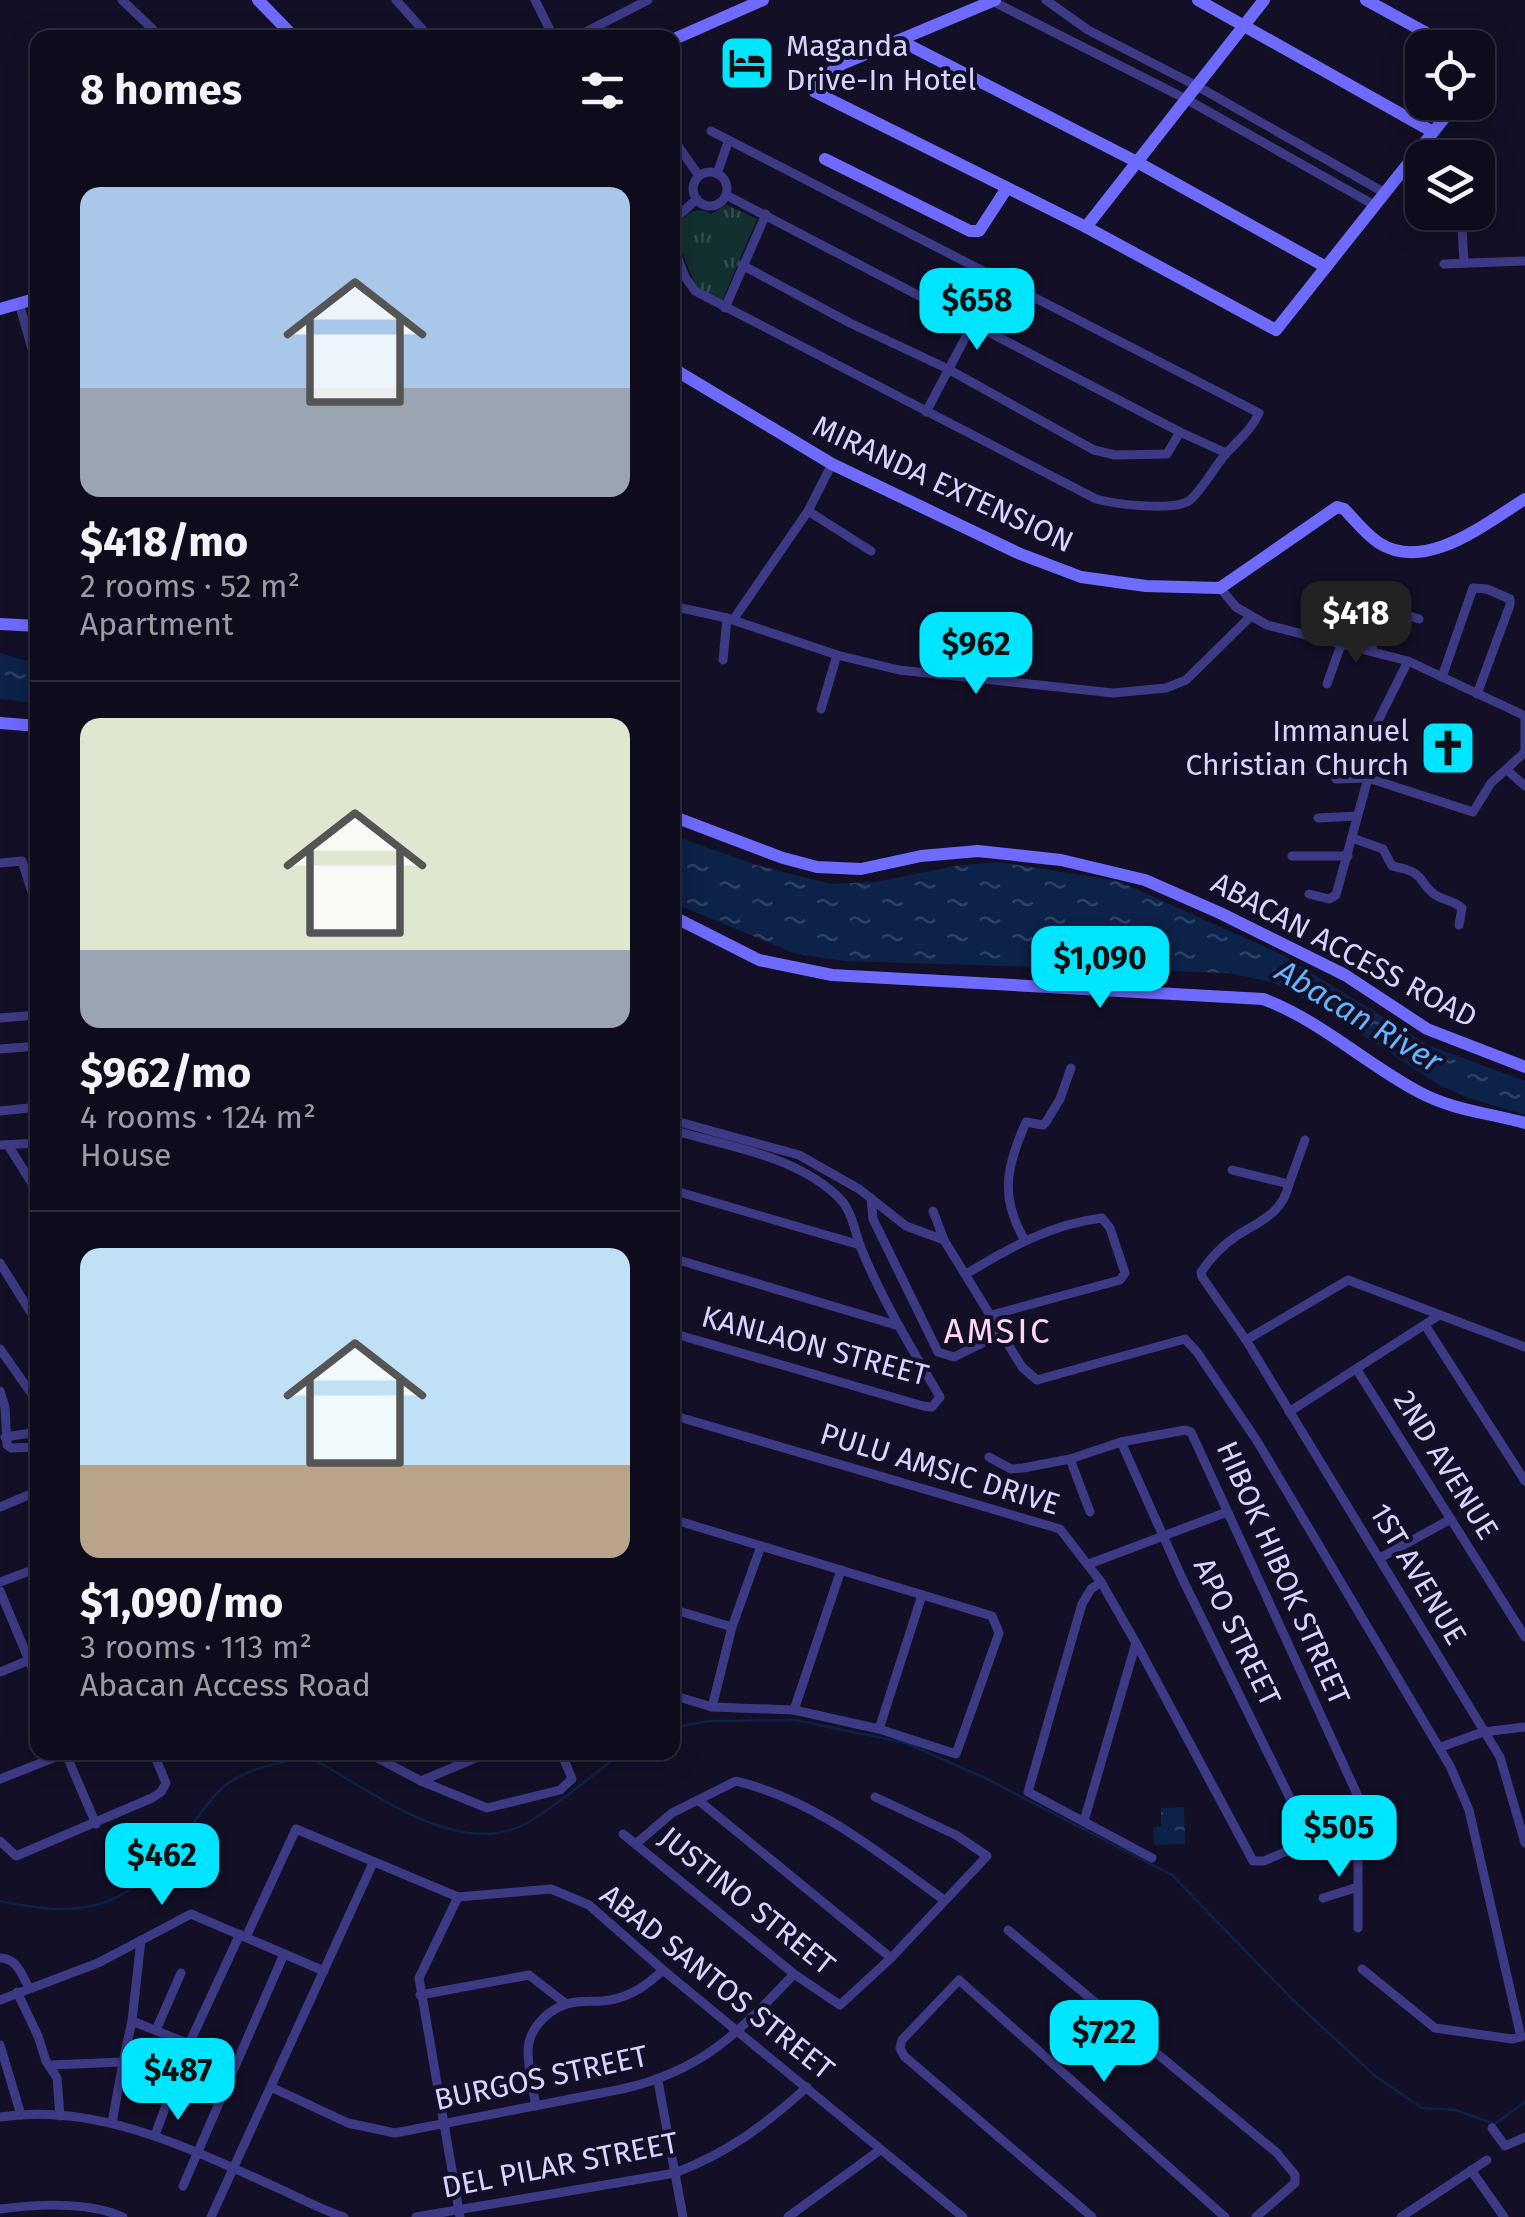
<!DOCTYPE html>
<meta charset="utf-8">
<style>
:root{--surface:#0e0b1c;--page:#171425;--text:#f1f3f6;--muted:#9b9ba3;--line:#2e2b3b;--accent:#00e5ff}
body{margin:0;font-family:"Fira Sans",sans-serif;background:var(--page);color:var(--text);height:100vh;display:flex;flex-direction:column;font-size:38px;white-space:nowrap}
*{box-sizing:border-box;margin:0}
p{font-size:32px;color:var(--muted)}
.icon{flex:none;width:55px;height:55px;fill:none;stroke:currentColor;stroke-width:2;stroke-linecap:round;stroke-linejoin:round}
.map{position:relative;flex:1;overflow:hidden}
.drawer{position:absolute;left:30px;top:30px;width:650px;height:1730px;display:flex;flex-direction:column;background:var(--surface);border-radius:20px;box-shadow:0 5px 25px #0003,0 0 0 2px var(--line)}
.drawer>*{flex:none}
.fabs{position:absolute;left:1405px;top:30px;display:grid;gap:20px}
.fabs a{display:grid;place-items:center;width:90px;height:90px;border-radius:20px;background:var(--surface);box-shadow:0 5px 25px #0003,0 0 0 2px var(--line);font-size:50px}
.price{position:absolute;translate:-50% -85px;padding:0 22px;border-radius:20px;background:var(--accent);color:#111;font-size:32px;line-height:65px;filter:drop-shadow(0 2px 5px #0008)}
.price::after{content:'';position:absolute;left:50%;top:60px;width:30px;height:22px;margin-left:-15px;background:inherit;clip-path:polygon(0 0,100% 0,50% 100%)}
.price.current{background:#222;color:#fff}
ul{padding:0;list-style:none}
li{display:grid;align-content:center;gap:20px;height:530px;padding:0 50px}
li+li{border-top:2px solid var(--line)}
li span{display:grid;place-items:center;height:310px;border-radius:20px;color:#555}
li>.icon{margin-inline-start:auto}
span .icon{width:180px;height:180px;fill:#fffc;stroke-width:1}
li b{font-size:42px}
h2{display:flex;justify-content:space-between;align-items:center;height:120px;padding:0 50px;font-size:42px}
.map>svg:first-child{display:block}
.park{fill:url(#park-tufts)}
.water{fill:url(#water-ripples)}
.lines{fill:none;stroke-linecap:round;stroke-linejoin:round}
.stream{stroke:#0c2248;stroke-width:2.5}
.street{stroke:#3d3a85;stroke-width:9}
.secondary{stroke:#6f6bff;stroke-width:12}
.labels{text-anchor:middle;stroke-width:8;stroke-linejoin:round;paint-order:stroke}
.poi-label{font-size:30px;fill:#d9d4ff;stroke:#130f26;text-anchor:start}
.street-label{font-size:30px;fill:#d9d4ff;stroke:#130f26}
.water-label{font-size:32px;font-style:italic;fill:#62b6ff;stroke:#130f26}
.quarter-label{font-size:35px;letter-spacing:2.5px;fill:#ffd6f0;stroke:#130f26}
</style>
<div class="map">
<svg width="1525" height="2217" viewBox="0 0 1525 2217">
<defs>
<pattern id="park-tufts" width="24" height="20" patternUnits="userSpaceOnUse" patternTransform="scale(2.5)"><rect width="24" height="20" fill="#12302f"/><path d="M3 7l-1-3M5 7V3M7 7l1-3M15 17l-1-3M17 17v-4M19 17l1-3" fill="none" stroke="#344d4e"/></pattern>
<pattern id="water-ripples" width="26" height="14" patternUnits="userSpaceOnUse" patternTransform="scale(2.5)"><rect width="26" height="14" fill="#0c2248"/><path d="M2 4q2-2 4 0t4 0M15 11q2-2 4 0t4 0" fill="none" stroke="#2f4163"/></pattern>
</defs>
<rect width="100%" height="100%" fill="#130f26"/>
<path class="park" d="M727 205 757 219 722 301 697 289 672 228C686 216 694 204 711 214Z"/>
<g class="water">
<path d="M0 653 37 664V703L0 699Z"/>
<path d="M672 835 756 865 831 884 875 882 961 865 999 862 1118 881 1283 955 1428 1045 1525 1081V1115L1469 1098 1439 1085 1326 1011 1272 982 1227 973 845 961 797 954 673 903Z"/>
<path d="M1184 1807 1185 1844 1154 1845 1153 1827 1161 1826V1808Z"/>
</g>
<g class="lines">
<g class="stream">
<path d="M672 1728 708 1721 795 1720 906 1743 985 1778 1172 1875 1292 1999 1375 2076 1422 2108 1455 2110 1495 2124 1525 2102"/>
<path d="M0 1901C76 1917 121 1913 174 1849 190 1830 204 1805 222 1788 245 1768 281 1762 309 1757 369 1788 459 1863 529 1822 562 1802 592 1775 623 1752"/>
</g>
<g class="street">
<path d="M122 0 162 38"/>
<path d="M396 0 430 38"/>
<path d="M535 0 554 38"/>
<path d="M1046 0 1088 30 1197 86 1385 193"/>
<path d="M992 1 1186 99 1376 206"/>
<path d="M574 38 648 0"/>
<path d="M672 137 699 176"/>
<circle cx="710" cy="189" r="17"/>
<path d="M717 174 728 142"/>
<path d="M726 195 1180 432 1226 453"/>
<path d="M672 221 697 199"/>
<path d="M1462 227 1464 263"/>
<path d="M672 243 685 277 695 291 1096 499C1114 504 1175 512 1190 500 1203 489 1213 469 1224 456 1237 441 1251 431 1259 413L711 131"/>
<path d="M1444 264 1525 261"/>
<path d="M742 265 850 323 946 368 1094 450 1115 455 1167 454 1180 432"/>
<path d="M19 303 38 370"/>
<path d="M725 308 766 214"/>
<path d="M926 412 997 278"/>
<path d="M808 511 871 551"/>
<path d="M1220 588 1236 607 1267 625 1408 661 1521 714 1525 717V752"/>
<path d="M672 606 727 618 837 655 899 670 1113 693 1166 688 1186 680 1249 618"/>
<path d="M733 620 808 511 832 464"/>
<path d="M1371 650 1388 609 1419 619"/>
<path d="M723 660 727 618"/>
<path d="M1442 677 1473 588 1487 589 1510 599V605L1477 694"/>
<path d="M1327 684 1342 642"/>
<path d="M821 709 837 655"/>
<path d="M1376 725 1408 661"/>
<path d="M1507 770 1525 786"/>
<path d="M1336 779 1368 778 1473 812 1491 783 1525 752"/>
<path d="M1318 818 1357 816"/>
<path d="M1352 838 1383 849 1392 866C1431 873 1416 885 1439 897 1448 901 1454 901 1462 908L1459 925"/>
<path d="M1292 856H1348"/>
<path d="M0 863 22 861 38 911"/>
<path d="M1309 894 1329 899 1336 895 1368 778"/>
<path d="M0 1018 38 1015"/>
<path d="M0 1049 38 1046"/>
<path d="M0 1111 38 1107"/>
<path d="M672 1120 799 1155 859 1189 906 1226 944 1240 1022 1367 1037 1380 1185 1339 1197 1352 1257 1441 1450 1766 1469 1810 1521 2037 1512 2039 1435 2028 1362 1969"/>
<path d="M672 1130C727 1146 792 1155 835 1194 853 1209 853 1228 861 1248 882 1300 912 1349 940 1397L932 1407 923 1406 672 1333"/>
<path d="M0 1145 38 1143"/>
<path d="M8 1145 38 1193"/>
<path d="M1232 1170 1289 1184C1282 1215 1259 1221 1235 1237 1222 1246 1210 1259 1201 1272L1202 1277 1246 1340 1500 1757 1525 1843"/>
<path d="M1289 1184 1305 1140"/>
<path d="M672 1190 860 1245"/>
<path d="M871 1198 873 1219 938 1352 954 1357 1003 1333"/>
<path d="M933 1211 944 1240"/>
<path d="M1024 1239C999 1195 1007 1167 1026 1122L1043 1125 1046 1122 1060 1099 1071 1068"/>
<path d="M672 1258 899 1326"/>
<path d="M0 1263 38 1324"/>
<path d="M966 1274C1009 1248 1051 1224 1102 1218L1110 1228 1125 1273 1120 1280 992 1315"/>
<path d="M1425 1325 1525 1481"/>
<path d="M1246 1340 1348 1280 1525 1347"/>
<path d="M0 1349 38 1403"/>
<path d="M1357 1370 1525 1637"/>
<path d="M0 1391 5 1407 7 1445 11 1448 38 1447"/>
<path d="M1289 1412 1438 1316"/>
<path d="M672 1415 1060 1529 1101 1582 1136 1643 1253 1861H1264L1367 1816 1191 1432 1185 1430 1121 1442 1070 1459 1023 1468 1011 1469 989 1457"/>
<path d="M5 1437 38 1432"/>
<path d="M1121 1442 1182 1578 1311 1841"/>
<path d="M1070 1459 1090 1512"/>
<path d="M0 1507 38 1491"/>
<path d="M672 1519 992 1616 999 1633 956 1754 879 1729 794 1710 712 1707 672 1695"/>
<path d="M1380 1558 1451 1519"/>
<path d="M1089 1564 1227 1512"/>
<path d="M0 1582 38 1568"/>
<path d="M1101 1582 1091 1589 1082 1604 1028 1792 1152 1858"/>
<path d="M0 1591 38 1682"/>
<path d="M672 1609 732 1627"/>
<path d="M0 1672 29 1660"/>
<path d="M712 1707 732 1627 761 1546"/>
<path d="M794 1710 841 1570"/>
<path d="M879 1729 922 1595"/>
<path d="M1441 1747 1483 1732 1525 1727"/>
<path d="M65 1752 96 1824"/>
<path d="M366 1752 421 1781 487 1808 560 1790 572 1779 561 1752"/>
<path d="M0 1779 66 1753"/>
<path d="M421 1781 490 1752"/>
<path d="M698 1800 891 1958"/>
<path d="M1084 1821 1136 1643"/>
<path d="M1346 1827 1358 1853V1928"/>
<path d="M623 1834 794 1974 840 2005 891 1958 987 1856 956 1835 875 1797"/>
<path d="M0 1841 16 1856 152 1798 161 1792 166 1783 153 1752"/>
<path d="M637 1843 672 1813 736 1781C817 1801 878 1852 944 1900"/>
<path d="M458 1897 419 1978 460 2217"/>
<path d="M1323 1898 1358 1887"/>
<path d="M1008 1930 1277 2153 1295 2175V2183L1256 2217"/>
<path d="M246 1937 296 1829 458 1897 551 1889 589 1905 663 1970 963 2217"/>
<path d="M0 1958C17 1958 22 1975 29 1988"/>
<path d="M17 1992 38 2036 46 2061 57 2078 60 2116"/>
<path d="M420 1995 529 1975 565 2003"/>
<path d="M0 2000 98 1963 191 1914 324 1971"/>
<path d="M132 2021 189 2044"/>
<path d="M156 2030 181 1973"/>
<path d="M0 2045 21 2115"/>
<path d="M122 2064 178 2073"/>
<path d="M50 2065 123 2062 132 2021 141 1940"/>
<path d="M658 2081 683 2217"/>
<path d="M271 2087 348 2123 395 2133 622 2089C703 2071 739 2032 794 1974"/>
<path d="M536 2106C533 2088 528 2069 528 2051 528 2031 545 2012 564 2005 577 1999 595 2003 610 2000 632 1996 647 1985 663 1970"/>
<path d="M0 2117C99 2102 192 2150 280 2189 301 2199 322 2210 344 2217"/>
<path d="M112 2123 123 2062"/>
<path d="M1492 2128 1505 2146 1525 2137"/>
<path d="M155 2135 189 2044 240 1934"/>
<path d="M1471 2170 1504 2217"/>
<path d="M183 2186 284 1954"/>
<path d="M0 2209C38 2204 87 2201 123 2217"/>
<path d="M211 2217 373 1863"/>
<path d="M416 2217 675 2173C729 2152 764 2126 807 2087"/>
<path d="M788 2217 880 2150"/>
<path d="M1092 2217 904 2056 900 2048 902 2040 959 1980 1225 2217"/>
<path d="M1401 2217 1487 2160"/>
</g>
<g class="secondary">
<path d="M258 0 295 38"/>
<path d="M995 0 842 64 824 77 815 92 1086 227 1276 330 1457 102"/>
<path d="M1198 0 1433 132"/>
<path d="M1366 0 1454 48"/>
<path d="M672 40 763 0"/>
<path d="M899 40 1137 162 1326 267"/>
<path d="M1478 60 1488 66 1478 78"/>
<path d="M825 159 970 231H979L1007 188"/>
<path d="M1086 227 1264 0"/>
<path d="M0 309 38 298"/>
<path d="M672 368 832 464 1018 553 1081 577 1146 586 1220 588 1337 507 1344 509C1355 520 1365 534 1379 543 1426 573 1486 523 1525 499"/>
<path d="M0 624 38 626"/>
<path d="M0 723 38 726"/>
<path d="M672 816 783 858 817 867 861 869 921 856 978 851 1061 860 1145 880 1220 913 1345 975 1427 1029 1525 1067"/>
<path d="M672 916 759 960 832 975 1263 999C1320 1020 1366 1064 1419 1092 1452 1110 1489 1113 1525 1123"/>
</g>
</g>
<defs>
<g id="hotel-square" transform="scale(2.875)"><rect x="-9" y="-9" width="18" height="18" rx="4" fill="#00e5ff" stroke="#130f26"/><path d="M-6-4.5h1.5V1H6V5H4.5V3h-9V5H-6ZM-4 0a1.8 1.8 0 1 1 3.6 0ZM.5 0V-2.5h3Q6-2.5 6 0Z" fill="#111"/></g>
<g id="church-square" transform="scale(2.875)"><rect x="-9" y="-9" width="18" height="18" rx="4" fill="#00e5ff" stroke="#130f26"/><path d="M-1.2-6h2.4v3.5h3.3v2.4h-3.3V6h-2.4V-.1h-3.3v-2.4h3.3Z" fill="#111"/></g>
</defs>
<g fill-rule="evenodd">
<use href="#hotel-square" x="747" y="63"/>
<use href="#church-square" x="1448" y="748"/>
</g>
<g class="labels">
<g class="poi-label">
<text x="786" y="56">Maganda<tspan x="786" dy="34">Drive-In Hotel</tspan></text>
<text x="1409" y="741" text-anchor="end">Immanuel<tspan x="1409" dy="34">Christian Church</tspan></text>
</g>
<g class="street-label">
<text transform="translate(943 484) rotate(25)" y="10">MIRANDA EXTENSION</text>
<text transform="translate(1344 950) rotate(28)" y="10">ABACAN ACCESS ROAD</text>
<text transform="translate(815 1346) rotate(15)" y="10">KANLAON STREET</text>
<text transform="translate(1446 1465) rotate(58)" y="10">2ND AVENUE</text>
<text transform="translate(940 1469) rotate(17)" y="10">PULU AMSIC DRIVE</text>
<text transform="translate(1283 1573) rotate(66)" y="10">HIBOK HIBOK STREET</text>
<text transform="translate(1418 1574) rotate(59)" y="10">1ST AVENUE</text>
<text transform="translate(1237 1632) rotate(64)" y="10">APO STREET</text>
<text transform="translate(747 1901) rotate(39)" y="10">JUSTINO STREET</text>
<text transform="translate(717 1982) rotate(39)" y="10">ABAD SANTOS STREET</text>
<text transform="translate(541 2078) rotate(-12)" y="10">BURGOS STREET</text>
<text transform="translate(560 2165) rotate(-11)" y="10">DEL PILAR STREET</text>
</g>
<g class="water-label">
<text transform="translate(1359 1016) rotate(31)" y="11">Abacan River</text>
</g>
<g class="quarter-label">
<text x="998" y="1343">AMSIC</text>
</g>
</g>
</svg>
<div class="fabs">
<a><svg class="icon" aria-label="locate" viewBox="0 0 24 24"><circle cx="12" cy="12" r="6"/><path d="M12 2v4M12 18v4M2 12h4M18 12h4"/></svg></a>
<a><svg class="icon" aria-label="layers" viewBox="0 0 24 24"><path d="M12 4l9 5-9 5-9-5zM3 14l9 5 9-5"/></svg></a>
</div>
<b class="price" style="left:977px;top:353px">$658</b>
<b class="price current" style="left:1356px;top:666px">$418</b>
<b class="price" style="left:976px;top:697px">$962</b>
<b class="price" style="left:1100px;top:1011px">$1,090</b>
<b class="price" style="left:1339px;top:1880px">$505</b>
<b class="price" style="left:162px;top:1908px">$462</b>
<b class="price" style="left:1104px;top:2085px">$722</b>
<b class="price" style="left:178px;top:2123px">$487</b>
<section class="drawer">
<h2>8 homes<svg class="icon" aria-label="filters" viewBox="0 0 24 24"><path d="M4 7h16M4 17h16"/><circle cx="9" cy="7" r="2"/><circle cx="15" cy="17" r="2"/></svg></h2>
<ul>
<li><span style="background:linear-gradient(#a9c7e8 65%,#9aa5b1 0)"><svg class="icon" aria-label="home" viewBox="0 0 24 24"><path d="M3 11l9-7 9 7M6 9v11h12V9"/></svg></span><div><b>$418/mo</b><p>2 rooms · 52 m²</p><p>Apartment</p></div></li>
<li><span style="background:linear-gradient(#dfe7d0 75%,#9aa5b1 0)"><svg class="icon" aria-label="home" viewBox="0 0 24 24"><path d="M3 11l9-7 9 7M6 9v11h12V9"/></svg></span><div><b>$962/mo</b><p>4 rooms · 124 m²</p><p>House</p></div></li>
<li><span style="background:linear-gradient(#bfe0f5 70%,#b9a48a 0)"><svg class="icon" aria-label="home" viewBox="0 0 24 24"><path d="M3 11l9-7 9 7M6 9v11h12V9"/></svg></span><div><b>$1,090/mo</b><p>3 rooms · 113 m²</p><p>Abacan Access Road</p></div></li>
</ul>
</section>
</div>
